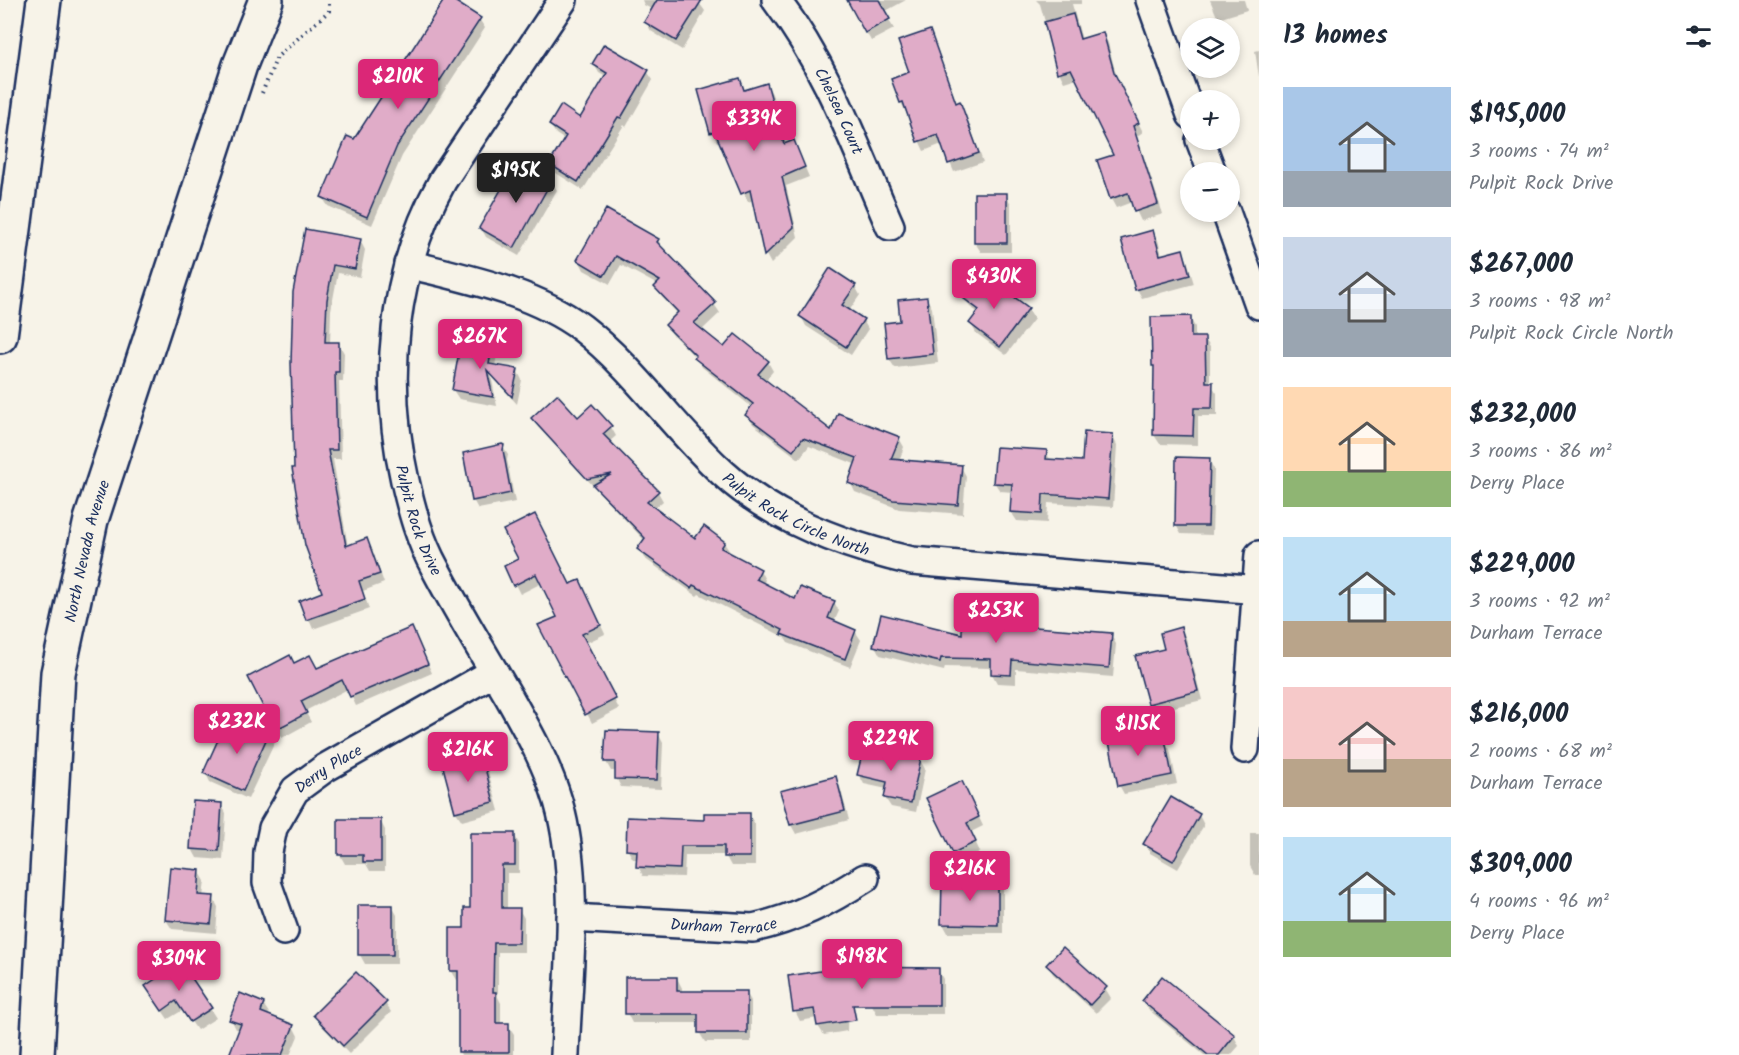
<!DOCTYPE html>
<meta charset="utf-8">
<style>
:root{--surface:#fff;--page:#f2f2f3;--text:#1f2937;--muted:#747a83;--accent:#db2777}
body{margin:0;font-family:Kalam,sans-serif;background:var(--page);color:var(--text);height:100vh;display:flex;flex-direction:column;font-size:22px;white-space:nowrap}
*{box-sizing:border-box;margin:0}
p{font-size:20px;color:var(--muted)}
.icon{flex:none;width:33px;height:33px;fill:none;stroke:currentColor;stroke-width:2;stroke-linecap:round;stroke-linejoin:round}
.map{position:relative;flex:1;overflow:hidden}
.side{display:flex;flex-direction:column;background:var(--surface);width:480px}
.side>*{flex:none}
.tools{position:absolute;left:1180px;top:18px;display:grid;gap:12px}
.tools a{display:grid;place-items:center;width:60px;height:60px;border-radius:50%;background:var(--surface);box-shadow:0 3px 9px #0003;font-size:30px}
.price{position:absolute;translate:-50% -51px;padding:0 14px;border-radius:6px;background:var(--accent);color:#fff;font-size:20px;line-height:39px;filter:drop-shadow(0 2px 3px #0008)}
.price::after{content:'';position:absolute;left:50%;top:36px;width:18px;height:14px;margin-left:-9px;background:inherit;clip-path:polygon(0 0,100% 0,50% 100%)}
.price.active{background:#222;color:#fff}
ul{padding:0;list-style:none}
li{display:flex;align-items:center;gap:18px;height:150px;padding:0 24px}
li span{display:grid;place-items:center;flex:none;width:168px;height:120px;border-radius:0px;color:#555}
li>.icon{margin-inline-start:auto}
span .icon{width:72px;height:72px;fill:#fffc;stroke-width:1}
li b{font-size:26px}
h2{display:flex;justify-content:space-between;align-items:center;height:72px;padding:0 24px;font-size:26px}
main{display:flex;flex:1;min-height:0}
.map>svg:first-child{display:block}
.shadow{fill:#0003}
.building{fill:#e0acc8;stroke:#1b2f5e;stroke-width:1.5}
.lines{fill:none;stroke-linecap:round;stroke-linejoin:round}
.minor-casing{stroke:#1b2f5e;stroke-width:32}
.major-casing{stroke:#1b2f5e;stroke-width:38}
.highway-casing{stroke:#1b2f5e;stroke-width:38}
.path{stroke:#1b2f5e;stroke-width:4;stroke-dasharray:1.5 4.5;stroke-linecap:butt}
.minor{stroke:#f7f3e8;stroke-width:27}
.major{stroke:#f7f3e8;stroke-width:33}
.highway{stroke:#f7f3e8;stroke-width:33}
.labels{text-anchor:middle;stroke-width:4.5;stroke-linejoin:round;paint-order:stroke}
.street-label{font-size:16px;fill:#1b2f5e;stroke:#f7f3e8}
</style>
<main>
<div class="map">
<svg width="1259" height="1055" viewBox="0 0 1259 1055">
<rect width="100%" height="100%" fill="#f7f3e8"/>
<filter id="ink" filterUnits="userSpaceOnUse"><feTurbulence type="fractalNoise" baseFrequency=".0167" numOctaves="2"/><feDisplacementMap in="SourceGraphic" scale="12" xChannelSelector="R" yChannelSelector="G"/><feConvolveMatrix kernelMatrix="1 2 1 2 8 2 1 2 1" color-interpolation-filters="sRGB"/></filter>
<g filter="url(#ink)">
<g class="shadow">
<path d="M445 0H450L479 19 485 28 402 156 372 225 328 206 322 197 354 141Z"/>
<path d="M642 0H697L705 11 682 50 651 31 646 22 653 10 644 5Z"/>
<path d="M848 0H906L884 12 894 29 871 41Z"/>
<path d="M1036 0H1081V4H1072L1082 40 1103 34 1108 43 1118 83 1143 132 1137 136 1163 214 1141 221 1132 202 1116 208 1111 199 1098 161 1115 156 1077 78 1064 82 1059 72 1040 4Z"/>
<path d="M1210 0H1244L1247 10 1218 19Z"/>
<path d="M929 32 934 41 957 104 960 103 965 112 983 162 954 172 942 144 924 151 901 102 911 73Z"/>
<path d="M1259 50V77L1255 51Z"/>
<path d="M594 64 647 71 653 80 626 127 624 125 583 190 556 173 551 164 565 140 556 134 550 125 581 120 606 77 599 73Z"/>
<path d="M740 80 745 91 767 85 772 94 786 145 798 151 809 177 786 186 798 237 771 264 766 255 753 200 748 202 721 141 717 142 712 132Z"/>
<path d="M551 181 557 190 519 256 486 237 481 228Z"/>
<path d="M975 195H1006L1011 204V252H981L975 243Z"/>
<path d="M1152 231 1158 240 1162 256 1182 251 1187 260 1194 284 1142 298 1137 289Z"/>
<path d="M360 240 365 250 360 277 338 273 331 310 330 344H339L344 353 343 381H339L341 459H333L348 547 367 540 372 549 384 583 363 591 369 609 313 629 301 601 324 593 296 469 295 292Z"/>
<path d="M658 240 663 249 714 304 720 313 701 331 724 349 768 362 773 371 765 381 832 433 899 438 904 447 899 461 961 467 966 476 963 514 899 509 855 492 850 482 857 465 809 446 799 459 753 424 747 415 753 408 702 367 698 360 672 334 667 325 678 314 661 296 656 287 658 285 621 265 610 284 584 270 579 260Z"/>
<path d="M983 275 1028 309 1034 319 1006 355 976 333 971 324 979 313 970 307 965 298Z"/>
<path d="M855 286 860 295 849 311 863 320 868 329 851 355 806 326 801 316Z"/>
<path d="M927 299 932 308 938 363 895 368 889 359 902 322Z"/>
<path d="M1190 318 1195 327V338H1204L1210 347V383L1217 393V416H1198V445L1160 444 1154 435 1155 369 1153 365Z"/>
<path d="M492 344 497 354 495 366 517 370 522 380 517 404 491 375 497 406 459 399 453 390Z"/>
<path d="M533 418 578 419 611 427 616 436 609 442 658 492 663 501 654 509 696 540 704 528 724 543 730 552 728 554 760 570 765 580 763 584 796 601 834 602 839 611 834 622 855 631 861 640 850 667 788 643 784 637 699 594 697 596 644 558 639 549 645 541 538 427Z"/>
<path d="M1112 435 1117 445 1113 507 1048 503 1047 523 1017 521 1011 512 1013 492 1000 491 994 482 1046 452 1051 461 1084 463Z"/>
<path d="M503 447 508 455 507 460 515 502 478 509 473 500Z"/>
<path d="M1209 460 1214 469 1212 535 1181 534 1176 525Z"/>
<path d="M520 560 570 586 585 591 605 634 586 643 619 709 592 723 557 657 559 617 542 583 520 594 506 567Z"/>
<path d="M412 629 432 673 356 706 348 689 305 711 311 722 282 738 276 729 294 665 317 670Z"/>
<path d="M1181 629 1186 638 1202 700 1154 712 1149 703 1166 650Z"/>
<path d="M1111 635 1116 644 1113 677 1016 669V684L997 683 992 674V668L945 667 944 671 880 655 875 646 963 636Z"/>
<path d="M1139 727 1144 736 1146 744 1164 740 1170 749 1177 784 1124 794 1119 785Z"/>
<path d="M269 733 275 742 248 799 210 782 205 772 238 740Z"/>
<path d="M658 733 663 743 661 789 621 787 616 778V771H611L606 762Z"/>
<path d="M480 755 486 764 499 811 462 821 456 812Z"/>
<path d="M920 760 925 769 916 812 891 807 885 798 887 789 864 784 859 775Z"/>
<path d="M835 778 840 787 849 820 796 834 791 825 782 792Z"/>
<path d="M967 792 983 826 971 832 980 852 959 861 954 852Z"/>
<path d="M221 804 226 813 223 860 197 858 192 849Z"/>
<path d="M749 815 755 824V866H731L725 855H685L684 877 643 876 638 866V859H633L627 849 706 822Z"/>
<path d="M1199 815 1204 825 1178 869 1150 853 1145 844Z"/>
<path d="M380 820 385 830V871H370L366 864H345L340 855Z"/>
<path d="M1250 833H1259V875H1255L1250 866Z"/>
<path d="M514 834 519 844V873H507V909H519L524 918V952H498V997L501 1003V1025H508L514 1034V1055H461L459 1051V980H457L451 970 472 909Z"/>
<path d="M199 871 205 881 203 897 213 898 218 907 216 933 172 929 166 920Z"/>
<path d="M998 880 1003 890V933H948L943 924Z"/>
<path d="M392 906 397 915V964H365L360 955Z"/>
<path d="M181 964 216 1018 197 1030 183 1010 168 1019 152 996Z"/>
<path d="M1048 965 1105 988 1111 998 1096 1013 1053 974Z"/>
<path d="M938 970 943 979V1014H877L872 1005 848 999 847 1031 824 1035 818 1026 817 1018 800 1021 795 1011Z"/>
<path d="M677 978 682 988V992H746L751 1001V1042H705L699 1032V1023H632L627 1013Z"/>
<path d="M1143 1001 1234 1036 1239 1046 1231 1055H1204L1149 1010Z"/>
<path d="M385 1003 391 1012 349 1054 320 1024 315 1015Z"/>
<path d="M263 1004 269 1013 268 1016 293 1026 298 1036 290 1055H231L241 1030 236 1029 231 1019Z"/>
</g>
<g class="building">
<path d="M444 0H453L481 18 397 146 367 217 321 197 347 136 354 139Z"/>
<path d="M657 0H702L676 41 644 22Z"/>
<path d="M847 0H879L890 19 865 33Z"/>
<path d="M1073 14 1080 39 1103 32 1114 72 1139 123 1133 126 1158 204 1134 212 1128 193 1110 199 1097 160 1113 155 1071 69 1057 73 1044 22Z"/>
<path d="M930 30 956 103 960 101 979 153 948 164 938 135 917 142 903 102 900 103 891 79 909 72 898 41Z"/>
<path d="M604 44 649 70 621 118 618 117 578 182 549 164 566 136 549 125 561 105 580 118 607 73 592 64Z"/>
<path d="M740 78 744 90 767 83 784 144 794 140 805 167 782 177 794 227 764 256 750 190 741 194 715 132 710 133 698 90Z"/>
<path d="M518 160 552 180 514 248 479 228Z"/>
<rect x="974" y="193" width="33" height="50"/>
<path d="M606 209 659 239 657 242 716 303 694 323 724 347 735 334 769 361 758 374 831 430 838 413 900 437 891 459 962 465 958 505 893 500 848 483 857 458 803 438 793 451 745 415 753 404 694 358 696 356 665 325 678 312 654 287 660 281 616 256 604 276 577 260Z"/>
<path d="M305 229 361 239 355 269 333 265 327 300 325 342H339V372H335L337 450H328L346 546 367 538 380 574 359 581 365 599 306 620 299 601 322 592 305 545 292 468H294L291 363 293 292Z"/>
<path d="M1153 230 1160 255 1183 249 1190 275 1135 290 1121 239Z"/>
<path d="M830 268 856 285 842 305 864 319 846 347 799 316Z"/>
<path d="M982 273 1029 308 1000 347 969 323 979 310 963 298Z"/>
<path d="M927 297 933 354 888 359 884 323 900 321 898 300Z"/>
<path d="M1191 316V337H1205L1206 382H1213L1212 408H1194L1193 436 1153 435 1154 366H1152L1151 317Z"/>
<path d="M457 337 493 343 489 364 518 369 512 397 487 370 493 397 452 390 461 341Z"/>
<path d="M557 394 578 417 592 404 612 426 603 434 659 491 647 502 695 538 704 526 725 542 721 548 761 569 756 579 795 599 800 587 835 601 828 618 856 630 845 659 781 634 783 630 693 585 691 588 637 549 645 538 593 485 612 474 587 479 531 418Z"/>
<path d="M1084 432 1113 434 1108 499 1043 494 1042 514 1010 512 1012 484 993 483 996 447 1047 450 1046 459 1082 461Z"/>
<path d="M502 444 504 445 503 450 511 493 472 501 463 453Z"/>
<path d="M1176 457 1210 458 1208 526H1175Z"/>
<path d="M535 514 570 584 580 580 601 625 582 634 616 699 585 715 538 625 557 617 536 574 513 586 504 566 518 559 503 530Z"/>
<path d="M881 614 962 634V624L1022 626 1112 633 1109 668 1012 660 1011 675 991 674V659L941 658 940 662 873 646Z"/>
<path d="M412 627 428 664 350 697 342 680 301 701 307 713 275 730 248 677 290 655 294 663 310 655 317 668Z"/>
<path d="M1181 627 1198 691 1148 704 1135 656 1164 649 1160 633Z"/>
<path d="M246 720 270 731 243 791 203 773 222 731 237 738Z"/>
<path d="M1140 725 1143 743 1165 739 1172 775 1118 786 1107 732Z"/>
<path d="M606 730 659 732 657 780 615 779V762H604Z"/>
<path d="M864 746 921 758 911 803 884 798 887 782 857 775Z"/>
<path d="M481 753 494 802 455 812 442 763Z"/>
<path d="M836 776 845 811 790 825 780 791Z"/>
<path d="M962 781 979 817 967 823 976 842 953 853 926 798Z"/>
<path d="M1171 797 1200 814 1173 861 1143 844Z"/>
<path d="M193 801 222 803 219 851 190 849Z"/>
<path d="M704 813H750V857H724V846H681L680 869 636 867 637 851 626 850 627 817 704 820Z"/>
<path d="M338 819H381V862H363V855H338Z"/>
<path d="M470 833H515V865H502V908H520L519 943H494L493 992H496V1023H509V1052H458V971H450V928H464V908H470Z"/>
<path d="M170 867 200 870 198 895 214 896 211 924 165 920Z"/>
<path d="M942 879H998V925L941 924Z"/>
<rect x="358" y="905" width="35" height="50"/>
<path d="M1063 947 1107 987 1090 1005 1046 965Z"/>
<path d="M181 962 212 1008 190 1022 176 1001 162 1011 145 986Z"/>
<path d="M847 967 939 968V1005H853L856 1020 817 1026 814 1009 793 1012 788 976Z"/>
<path d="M356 972 387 1002 343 1046 313 1015Z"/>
<path d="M1162 976 1235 1035 1219 1055H1208L1142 1001Z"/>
<path d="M625 977H677V991H747V1033H698V1014H625Z"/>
<path d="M240 993 264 1003 261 1012 294 1025 282 1055H229L241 1024 229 1020Z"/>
</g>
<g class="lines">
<g class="minor-casing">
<g id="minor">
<path id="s1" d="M563 0 443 180C392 271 382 380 405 481 412 511 420 541 435 568 458 612 484 654 509 697 528 731 547 764 558 801 581 880 568 973 565 1055"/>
<path id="s2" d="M776 0C828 68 856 148 890 226"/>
<path d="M1150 0 1191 115"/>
<path d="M1200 140 1212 172"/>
<path d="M1226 212 1259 305"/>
<path id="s3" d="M408 264C467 279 532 291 582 328 635 369 674 429 724 474 776 521 846 546 912 561L1259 590"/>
<path d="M1245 749 1259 555"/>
<path id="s4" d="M571 918 753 928C797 918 827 902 865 878"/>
<path id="s5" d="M284 931 267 883 268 852 273 828 295 790 325 768 494 672"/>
</g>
</g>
<g class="major-casing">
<g id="major">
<path id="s6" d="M37 1055 58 673 91 520 240 65 266 0"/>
</g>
</g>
<g class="highway-casing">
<path id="highway" d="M0 336 44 0"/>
</g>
<path class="path" d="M262 93 277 57 329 11V0"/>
<use href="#minor" class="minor"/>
<use href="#major" class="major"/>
<use href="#highway" class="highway"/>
</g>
</g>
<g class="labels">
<g class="street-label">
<text dy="6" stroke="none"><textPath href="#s2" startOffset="128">Chelsea Court</textPath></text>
<text dy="6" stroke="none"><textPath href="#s3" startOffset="474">Pulpit Rock Circle North</textPath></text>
<text dy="6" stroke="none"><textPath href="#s1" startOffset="568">Pulpit Rock Drive</textPath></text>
<text dy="6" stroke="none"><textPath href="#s6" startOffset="508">North Nevada Avenue</textPath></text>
<text dy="6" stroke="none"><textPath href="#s5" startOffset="190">Derry Place</textPath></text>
<text dy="6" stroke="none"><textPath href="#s4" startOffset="153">Durham Terrace</textPath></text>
</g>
</g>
</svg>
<div class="tools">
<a><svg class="icon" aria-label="layers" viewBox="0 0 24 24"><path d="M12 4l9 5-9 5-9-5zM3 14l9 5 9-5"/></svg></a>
<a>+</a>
<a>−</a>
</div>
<b class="price" style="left:398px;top:110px">$210K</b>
<b class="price" style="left:754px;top:152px">$339K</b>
<b class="price active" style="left:516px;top:204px">$195K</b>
<b class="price" style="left:994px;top:310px">$430K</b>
<b class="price" style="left:480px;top:370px">$267K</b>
<b class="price" style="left:996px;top:644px">$253K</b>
<b class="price" style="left:237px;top:755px">$232K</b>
<b class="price" style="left:1138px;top:757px">$115K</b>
<b class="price" style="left:891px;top:772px">$229K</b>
<b class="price" style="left:468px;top:783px">$216K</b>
<b class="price" style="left:970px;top:902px">$216K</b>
<b class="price" style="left:862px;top:990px">$198K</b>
<b class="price" style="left:179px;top:992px">$309K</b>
</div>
<section class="side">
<h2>13 homes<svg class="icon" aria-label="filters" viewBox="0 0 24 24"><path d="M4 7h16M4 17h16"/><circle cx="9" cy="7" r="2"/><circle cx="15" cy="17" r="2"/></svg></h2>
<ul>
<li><span style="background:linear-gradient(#a9c7e8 70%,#9aa5b1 0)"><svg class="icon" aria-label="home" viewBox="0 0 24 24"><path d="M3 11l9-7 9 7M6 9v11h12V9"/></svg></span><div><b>$195,000</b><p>3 rooms · 74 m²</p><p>Pulpit Rock Drive</p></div></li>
<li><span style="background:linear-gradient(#c9d6e8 60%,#9aa5b1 0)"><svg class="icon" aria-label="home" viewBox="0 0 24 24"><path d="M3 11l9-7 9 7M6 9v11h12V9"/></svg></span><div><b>$267,000</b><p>3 rooms · 98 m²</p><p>Pulpit Rock Circle North</p></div></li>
<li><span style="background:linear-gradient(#ffd9b3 70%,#8fb573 0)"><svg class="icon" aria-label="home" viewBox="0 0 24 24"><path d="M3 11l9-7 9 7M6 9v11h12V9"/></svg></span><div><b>$232,000</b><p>3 rooms · 86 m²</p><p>Derry Place</p></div></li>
<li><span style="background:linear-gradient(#bfe0f5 70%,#b9a48a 0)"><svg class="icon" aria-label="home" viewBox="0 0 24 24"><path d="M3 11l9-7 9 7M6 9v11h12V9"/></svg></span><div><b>$229,000</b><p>3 rooms · 92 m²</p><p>Durham Terrace</p></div></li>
<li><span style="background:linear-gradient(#f6c9c9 60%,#b9a48a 0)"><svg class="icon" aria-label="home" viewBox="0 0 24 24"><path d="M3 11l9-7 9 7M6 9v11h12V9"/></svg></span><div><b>$216,000</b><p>2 rooms · 68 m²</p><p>Durham Terrace</p></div></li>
<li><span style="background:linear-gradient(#bfe0f5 70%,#8fb573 0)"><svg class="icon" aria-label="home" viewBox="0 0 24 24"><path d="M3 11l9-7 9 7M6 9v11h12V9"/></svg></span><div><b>$309,000</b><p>4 rooms · 96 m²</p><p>Derry Place</p></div></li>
</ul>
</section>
</main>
